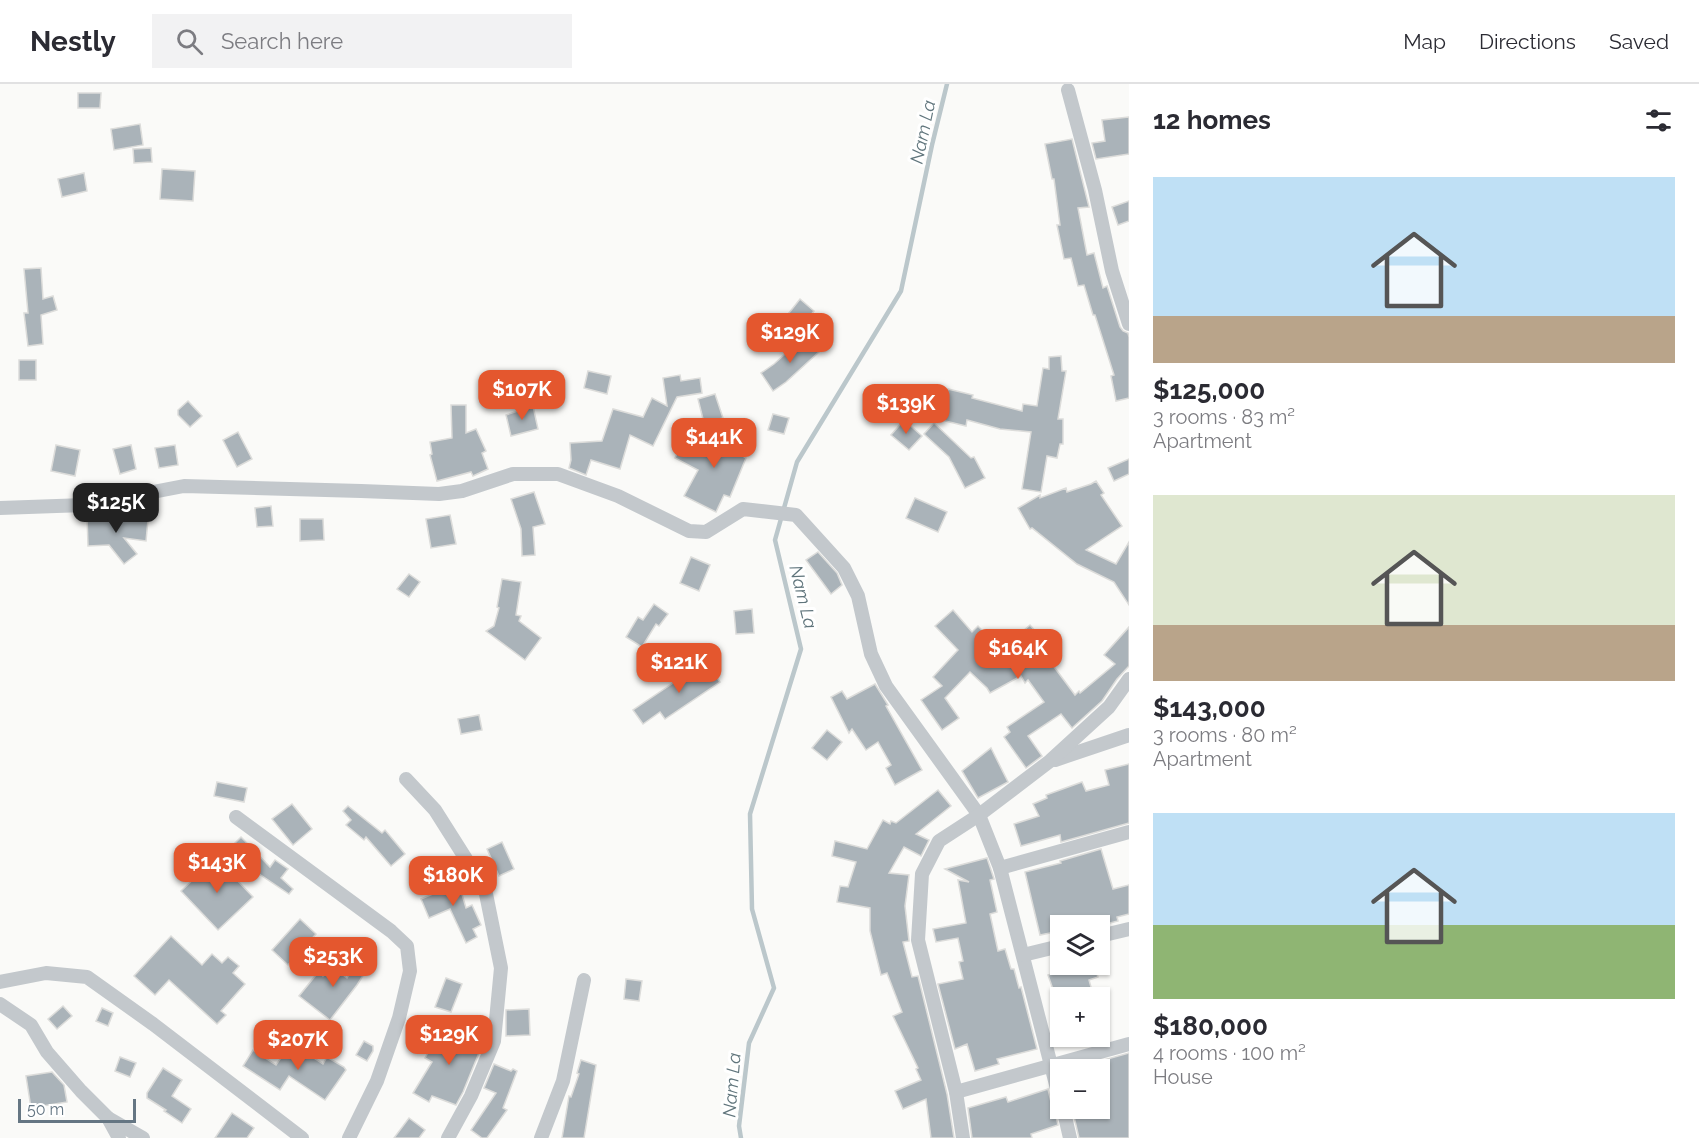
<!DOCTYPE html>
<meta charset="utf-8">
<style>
:root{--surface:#fff;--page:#f2f2f3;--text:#2b2b33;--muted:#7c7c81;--line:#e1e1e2;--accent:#e4572e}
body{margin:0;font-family:Raleway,sans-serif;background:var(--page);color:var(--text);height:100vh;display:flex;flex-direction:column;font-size:22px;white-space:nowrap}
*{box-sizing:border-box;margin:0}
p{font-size:20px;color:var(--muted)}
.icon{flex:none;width:33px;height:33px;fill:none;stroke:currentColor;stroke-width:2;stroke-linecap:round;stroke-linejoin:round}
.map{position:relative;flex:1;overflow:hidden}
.panel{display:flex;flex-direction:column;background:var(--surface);width:570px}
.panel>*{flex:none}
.controls{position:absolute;left:1050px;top:831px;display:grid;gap:12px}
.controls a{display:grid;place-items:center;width:60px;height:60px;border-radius:0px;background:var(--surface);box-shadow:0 2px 4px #0004;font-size:30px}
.scale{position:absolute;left:18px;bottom:15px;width:118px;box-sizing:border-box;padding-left:6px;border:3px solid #657683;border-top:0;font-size:16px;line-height:21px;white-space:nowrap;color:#657683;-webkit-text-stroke:4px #fff;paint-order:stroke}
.price{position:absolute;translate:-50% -51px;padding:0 14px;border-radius:12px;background:var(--accent);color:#fff;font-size:20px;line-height:39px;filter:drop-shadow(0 2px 3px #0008)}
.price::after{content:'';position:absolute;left:50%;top:36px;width:18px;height:14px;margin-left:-9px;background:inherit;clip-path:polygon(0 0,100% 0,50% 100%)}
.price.selected{background:#222;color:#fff}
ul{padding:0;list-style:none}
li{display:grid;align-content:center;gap:12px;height:318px;padding:0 24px}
li span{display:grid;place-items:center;height:186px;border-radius:0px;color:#555}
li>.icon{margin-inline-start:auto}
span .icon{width:108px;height:108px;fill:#fffc;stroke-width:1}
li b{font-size:26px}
h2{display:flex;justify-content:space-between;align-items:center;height:72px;padding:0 24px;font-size:26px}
header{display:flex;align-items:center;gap:36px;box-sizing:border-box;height:84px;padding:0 30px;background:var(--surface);border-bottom:2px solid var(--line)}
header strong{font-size:28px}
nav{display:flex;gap:33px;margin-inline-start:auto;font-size:21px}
.search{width:420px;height:54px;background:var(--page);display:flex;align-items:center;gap:15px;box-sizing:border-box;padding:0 21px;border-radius:0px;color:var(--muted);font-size:22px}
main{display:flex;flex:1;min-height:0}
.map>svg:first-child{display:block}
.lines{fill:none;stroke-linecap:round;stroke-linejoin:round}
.stream{stroke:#bbc7cb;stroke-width:4.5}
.building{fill:#aab3b9;stroke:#dcdcda;stroke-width:1.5}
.street{stroke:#c3c8cc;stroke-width:14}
.labels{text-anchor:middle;stroke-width:6;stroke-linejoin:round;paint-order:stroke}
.water-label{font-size:18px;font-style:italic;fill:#60757c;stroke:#fff}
</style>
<header>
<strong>Nestly</strong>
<div class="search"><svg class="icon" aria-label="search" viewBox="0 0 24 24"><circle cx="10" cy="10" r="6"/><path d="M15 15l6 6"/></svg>Search here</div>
<nav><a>Map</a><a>Directions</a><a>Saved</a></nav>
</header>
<main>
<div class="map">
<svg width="1129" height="1054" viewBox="0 0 1129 1054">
<rect width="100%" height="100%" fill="#fafaf8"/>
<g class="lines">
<path class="stream" d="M741 1054 739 1042 749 959 774 904 752 825 750 730 801 565 775 456 797 378 901 207 932 61 947 0"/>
</g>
<g class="building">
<path d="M78 9H101L100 24H78Z"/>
<path d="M1129 33V70L1096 75 1092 59 1105 57 1102 36Z"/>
<path d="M140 40 143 61 114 66 111 45Z"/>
<path d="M1072 55 1089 123 1078 124 1087 171 1094 169 1103 204 1107 202 1120 243 1123 247 1128 249 1129 253V314L1116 317 1111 292 1114 291 1095 231H1093L1084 201 1078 202 1071 174 1064 175 1057 141H1060L1054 95H1052L1045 60Z"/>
<path d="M151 64 152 78 134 79 133 65Z"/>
<path d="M162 85 195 87 193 117 160 115Z"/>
<path d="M84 89 87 107 62 113 58 95Z"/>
<path d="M1129 117V137L1118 141 1112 123Z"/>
<path d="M41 184 43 215 53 212 57 226 41 231 43 260 28 262 24 229H28L24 185Z"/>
<path d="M800 215 814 227 799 246 785 234Z"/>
<path d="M804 253 820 267 786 298 773 307 761 289 774 280Z"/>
<path d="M1061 272 1062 287H1066L1058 335H1063V360H1060L1057 374 1047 372 1041 408 1022 405 1031 348 1000 345 967 336 966 342 941 336 948 305 973 311 972 314 1022 327 1023 320 1037 322 1043 284 1049 285V273Z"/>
<rect x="19" y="276" width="17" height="20"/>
<path d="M547 287 559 289 556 308 543 306Z"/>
<path d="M588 287 611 292 607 310 584 304Z"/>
<path d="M680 291 681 297 700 294 702 309 677 313 653 362 630 351 620 385 591 376 586 391 569 384 571 376 570 359 602 357 613 325 643 333 652 314 667 322 663 294Z"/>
<path d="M538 301 542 317 527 318 524 306Z"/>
<path d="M715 310 723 334 704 339 698 315Z"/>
<path d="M188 317 202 332 190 343 178 331V326Z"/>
<path d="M451 321H466V349L476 345 486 367 482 369 488 385 473 392 471 388 437 397 430 371 432 370 430 358 452 354Z"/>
<path d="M533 322 538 345 511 352 506 331Z"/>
<path d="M773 330 789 334 784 350 768 346Z"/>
<path d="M904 336 922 352 909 366 891 351Z"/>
<path d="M934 339 971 374 974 373 985 394 965 404 949 373 924 350Z"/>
<path d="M721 342 743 346 738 369 746 374 730 413 724 411 716 428 684 412 698 386 675 374 682 359 715 376Z"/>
<path d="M238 348 252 375 237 383 223 356Z"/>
<path d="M56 361 80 366 75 392 51 387Z"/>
<path d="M131 361 136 385 120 390 113 365Z"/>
<path d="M175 361 178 381 159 384 155 364Z"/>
<path d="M1129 375V390L1114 397 1108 384Z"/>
<path d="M1096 397 1104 409 1101 411 1122 442 1086 466 1116 480 1129 458V521L1114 498 1077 480 1032 444 1030 445 1018 424 1040 411V414L1066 404 1067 408 1091 400Z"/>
<path d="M534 408 545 440 533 443 535 471 522 472 521 445 511 415Z"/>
<path d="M915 414 947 428 938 448 906 434Z"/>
<path d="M271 422 273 442 257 443 255 424Z"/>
<path d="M124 431V434L148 436 146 457 124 454 137 470 124 480 109 461 88 462 87 432Z"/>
<path d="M450 431 456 460 431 464 426 435Z"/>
<path d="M300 435H323L324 456 300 457Z"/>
<path d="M818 468 837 489 842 501 831 510 806 476Z"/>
<path d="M691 473 710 481 699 507 680 499Z"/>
<path d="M409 490 420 498 409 513 397 505Z"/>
<path d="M502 495 521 498 516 531 521 532 519 537 541 554 525 576 486 547 494 542 499 524 497 523Z"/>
<path d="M654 520 668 530 659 542 656 540 642 563 626 553 638 533 643 536Z"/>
<path d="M752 525 754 549 736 550 734 527Z"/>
<path d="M953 526 972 548 978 542 1001 566 1030 541 1043 556 1037 560 1075 611 1079 607 1080 609 1115 580 1104 571 1129 543V582L1117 595 1102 617 1072 644 1061 630 1028 652 1042 672 1026 684 1004 653 1010 648 1007 643 1044 618 1028 596 1025 599 1021 592 990 609 987 604 970 588 945 614 959 634 942 646 921 616 942 602 933 593 958 566 935 542Z"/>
<path d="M706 577 720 598 665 635 660 628 643 640 633 626Z"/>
<path d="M875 600 888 621 886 622 922 686 895 701 886 684 891 681 878 658 866 666 852 645 849 649 831 613 842 607 847 615Z"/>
<path d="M479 631 482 646 461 650 458 635Z"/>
<path d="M827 646 842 658 827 676 812 664Z"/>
<path d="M991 664 1008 698 978 714 962 687Z"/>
<path d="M1129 680V739L1061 758 1060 751 1021 762 1014 740 1039 732 1033 720 1047 714 1046 711 1082 698 1086 707 1109 701 1105 686Z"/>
<path d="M217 698 247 704 244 718 214 712Z"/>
<path d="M938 706 951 722 916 750 929 756 921 772 904 763 889 789 909 791 905 822 909 857 903 858 912 893 918 892 947 1010 954 1054H931L926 1015 903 1025 895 1007 921 996 916 985 918 984 893 932 902 928 887 889 881 891 870 847V824L837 818 840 802 848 803 856 778 832 772 835 757 867 765 883 736 890 740 891 737 896 739Z"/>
<path d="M292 720 312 745 293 761 272 735Z"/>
<path d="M348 722 382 749 385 746 405 770 391 782 366 753 364 756 346 741 351 736 343 727Z"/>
<path d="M241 753 270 783 275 776 288 785 281 794 293 805 289 810 226 768Z"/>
<path d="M502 758 514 785 499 792 487 765Z"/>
<path d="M1101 765 1113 805 1129 801V830L1117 833 1118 837 1098 842H1060V847L1040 851 1025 788 1061 779 1060 777Z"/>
<path d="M216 774 253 813 218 846 181 807Z"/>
<path d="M987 774 994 795 990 796 997 828 990 830 998 867 1005 865 1011 885H1014L1019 904 1021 903 1037 965 997 975 999 980 975 987 967 960 955 965 938 900 963 895 959 878 963 877 958 854 936 858 933 845 966 839 958 796 969 798 945 785Z"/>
<path d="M456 790 466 824 472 821 481 841 473 845 477 853 466 859 450 825 429 834 421 815 447 804 440 795Z"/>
<path d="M300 835 316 850 288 881 272 866Z"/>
<path d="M171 852 202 881 212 870 222 879 228 873 239 882 233 889 245 900 221 927 226 931 217 940 169 896 155 911 134 892Z"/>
<path d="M360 872 371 879 357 901 330 936 299 912 320 886 323 892 331 882 347 894Z"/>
<path d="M1065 880H1094L1098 893 1089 896 1094 914H1056L1048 891 1058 888 1057 883Z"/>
<path d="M446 894 462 900 451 928 435 923Z"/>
<path d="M626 895 642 897 639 917 624 915Z"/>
<path d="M63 922 72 932 57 945 48 935Z"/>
<path d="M102 924 113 929 108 942 96 937Z"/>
<path d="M529 925 530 951 506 952V926Z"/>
<path d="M444 939 483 959 463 1008 456 1021 432 1012 429 1018 413 1009 432 978 425 974Z"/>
<path d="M364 957 373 962V967L367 977 356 971Z"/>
<path d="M291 959 323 980 327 973 344 983 346 986 325 1016 289 992 280 1006 243 982 253 966 276 981Z"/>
<path d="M1129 969V1054H1079L1072 1024H1100V988L1109 986H1079V983Z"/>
<path d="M120 973 136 979 130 993 115 987Z"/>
<path d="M581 976 596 981 584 1054H562L569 1012 571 1013 579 990 577 989Z"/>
<path d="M494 980 511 987 513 985 517 987 503 1024 507 1026 487 1054H482L471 1046 496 1009 484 1004Z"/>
<path d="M163 984 182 996 172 1012 191 1025 182 1039 164 1027 166 1026 147 1014V1009Z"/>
<path d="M52 988 64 1001 67 1018 31 1024 26 992Z"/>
<path d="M1048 1005 1051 1018 1054 1023 1058 1041 1031 1050 1032 1054H972L968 1024 1006 1013 1008 1018Z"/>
<path d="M232 1029 254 1044 247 1054H215Z"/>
<path d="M409 1034 425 1046 419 1054H394Z"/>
</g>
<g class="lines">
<g class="street">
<path d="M1068 6 1095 106 1112 187 1129 240"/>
<path d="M0 424 85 421 184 402 361 407 439 410 462 407 513 390H558L618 412 689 447 706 448 743 425 796 431 844 484 858 512 871 570 886 602 979 731 1000 784 1060 1016"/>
<path d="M1055 676 1129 651"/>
<path d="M406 695 435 726 485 805 501 884 494 957 471 1012 448 1054"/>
<path d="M236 733 391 847 407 862 410 887 399 934 377 997 349 1054"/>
<path d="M1000 784 1129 748"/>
<path d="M1100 852 1129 845"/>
<path d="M1023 871 1060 862"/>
<path d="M0 898 46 889 87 893 153 940 302 1054"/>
<path d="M0 920 31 941 47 968 81 1007 108 1034 143 1054"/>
<path d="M956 1008 1129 960"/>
<path d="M1063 1024 1070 1054"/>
<path d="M108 1034 119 1054"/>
<path d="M541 1054 563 997 584 896"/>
<path d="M963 1054 956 1008 918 856 922 790 939 757 979 731 1050 677 1109 623 1129 595"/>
</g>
</g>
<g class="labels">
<g class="water-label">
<text transform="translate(923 48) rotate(-78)" y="6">Nam La</text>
<text transform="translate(803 513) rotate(76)" y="6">Nam La</text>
<text transform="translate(732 1001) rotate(-85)" y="6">Nam La</text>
</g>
</g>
</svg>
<div class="controls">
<a><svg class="icon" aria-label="layers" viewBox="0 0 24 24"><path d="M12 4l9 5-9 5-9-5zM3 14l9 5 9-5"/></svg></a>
<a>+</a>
<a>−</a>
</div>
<div class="scale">50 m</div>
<b class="price" style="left:790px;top:280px">$129K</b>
<b class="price" style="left:522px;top:337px">$107K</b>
<b class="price" style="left:906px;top:351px">$139K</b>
<b class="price" style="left:714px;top:385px">$141K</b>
<b class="price selected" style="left:116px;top:450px">$125K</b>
<b class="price" style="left:1018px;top:596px">$164K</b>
<b class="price" style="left:679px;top:610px">$121K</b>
<b class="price" style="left:217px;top:810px">$143K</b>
<b class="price" style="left:453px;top:823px">$180K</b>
<b class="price" style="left:333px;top:904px">$253K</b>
<b class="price" style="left:449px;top:982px">$129K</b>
<b class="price" style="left:298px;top:987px">$207K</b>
</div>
<section class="panel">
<h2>12 homes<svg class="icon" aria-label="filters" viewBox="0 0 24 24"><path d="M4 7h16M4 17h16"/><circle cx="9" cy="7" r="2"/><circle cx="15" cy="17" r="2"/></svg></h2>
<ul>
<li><span style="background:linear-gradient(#bfe0f5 75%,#b9a48a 0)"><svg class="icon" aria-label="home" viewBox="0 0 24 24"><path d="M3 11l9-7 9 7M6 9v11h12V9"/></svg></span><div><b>$125,000</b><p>3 rooms · 83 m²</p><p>Apartment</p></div></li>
<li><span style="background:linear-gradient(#dfe7d0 70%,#b9a48a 0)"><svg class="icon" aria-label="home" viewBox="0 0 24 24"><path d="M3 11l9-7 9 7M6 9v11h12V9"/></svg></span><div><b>$143,000</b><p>3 rooms · 80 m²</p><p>Apartment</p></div></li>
<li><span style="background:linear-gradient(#bfe0f5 60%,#8fb573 0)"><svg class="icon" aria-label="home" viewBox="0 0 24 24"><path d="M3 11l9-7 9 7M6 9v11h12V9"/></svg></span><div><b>$180,000</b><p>4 rooms · 100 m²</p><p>House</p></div></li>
</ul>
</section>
</main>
